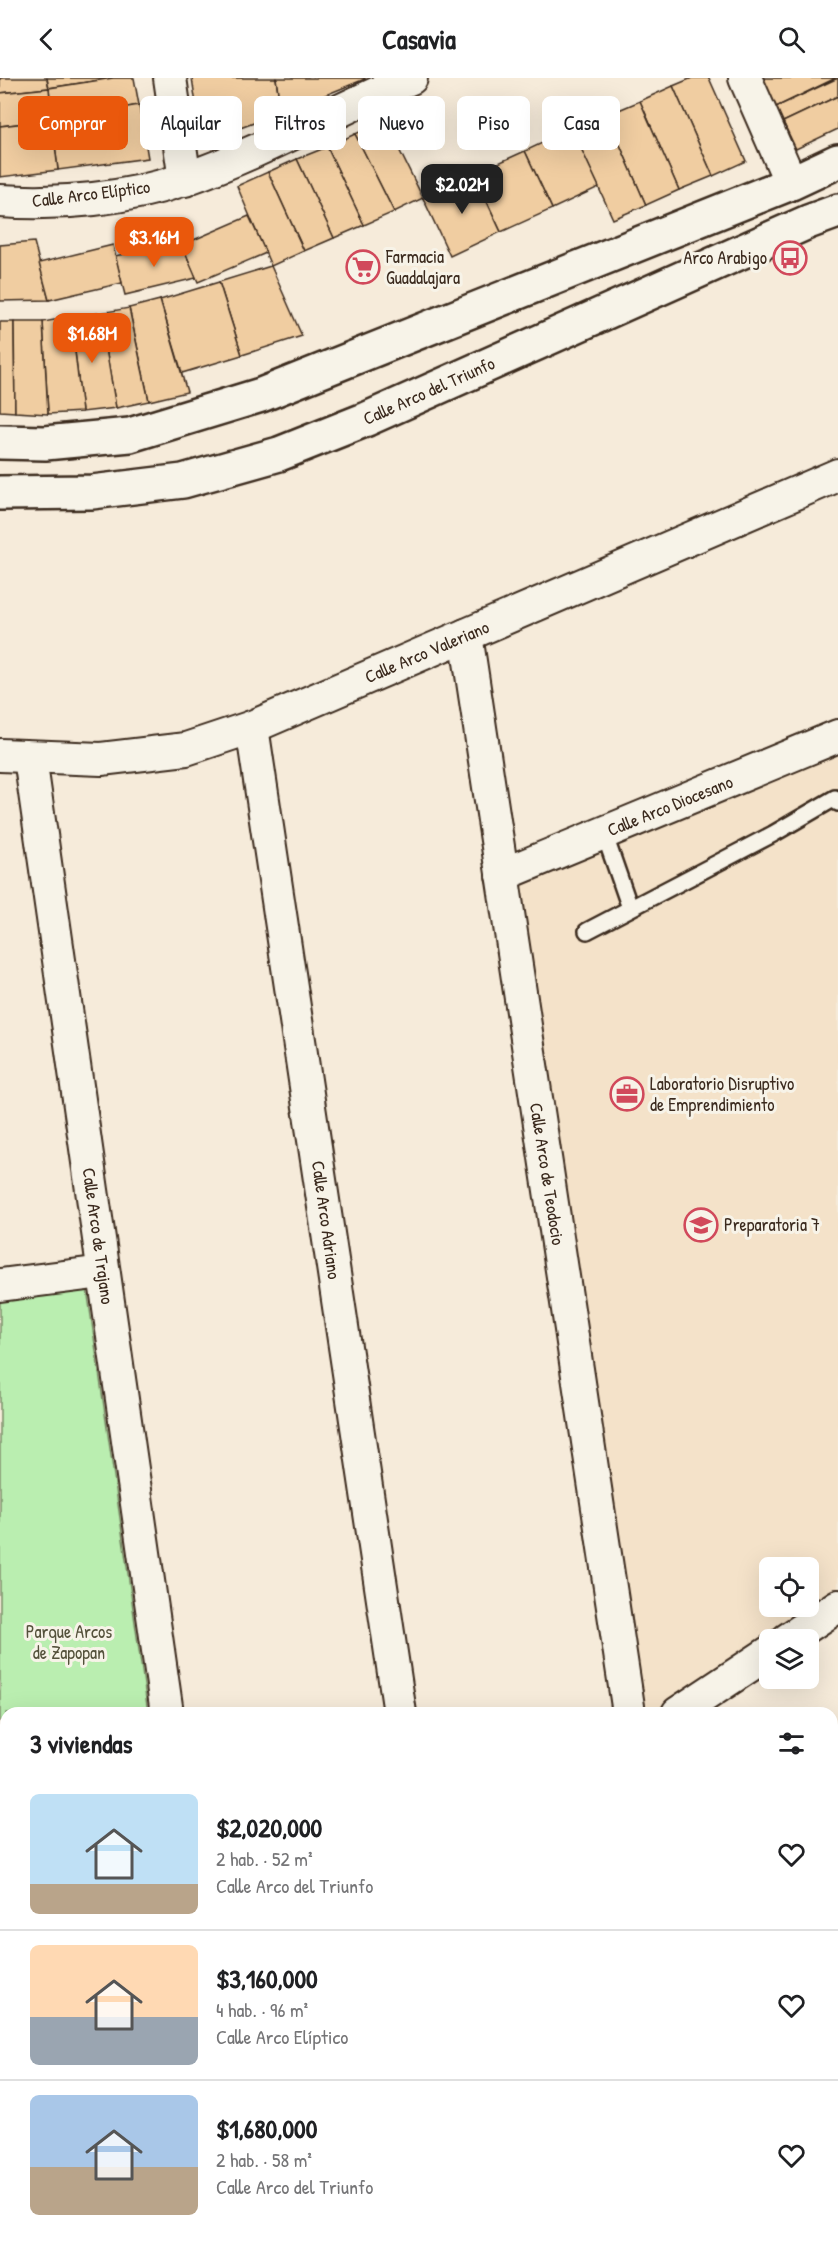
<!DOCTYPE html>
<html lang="es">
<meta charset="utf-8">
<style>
:root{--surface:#fff;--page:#f6f6f6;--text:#202124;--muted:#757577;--line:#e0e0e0;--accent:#ea580c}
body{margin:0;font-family:"Patrick Hand",sans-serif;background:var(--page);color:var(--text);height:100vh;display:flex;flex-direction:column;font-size:22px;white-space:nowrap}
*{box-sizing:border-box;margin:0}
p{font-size:20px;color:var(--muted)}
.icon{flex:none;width:33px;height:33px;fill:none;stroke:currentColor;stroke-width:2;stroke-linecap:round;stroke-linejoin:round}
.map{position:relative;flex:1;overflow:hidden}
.sheet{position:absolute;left:0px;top:1629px;width:838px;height:534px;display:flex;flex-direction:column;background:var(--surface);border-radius:18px 18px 0 0;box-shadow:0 6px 24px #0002}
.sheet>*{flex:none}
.top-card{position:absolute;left:18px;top:18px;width:802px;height:54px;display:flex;gap:12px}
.tools{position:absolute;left:759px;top:1479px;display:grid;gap:12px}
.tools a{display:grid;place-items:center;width:60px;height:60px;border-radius:9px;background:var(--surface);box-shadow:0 6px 24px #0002;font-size:30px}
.price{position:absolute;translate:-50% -51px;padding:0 14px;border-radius:12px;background:var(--accent);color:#fff;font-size:20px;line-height:39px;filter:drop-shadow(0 2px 3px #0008)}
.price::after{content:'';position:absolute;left:50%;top:36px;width:18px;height:14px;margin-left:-9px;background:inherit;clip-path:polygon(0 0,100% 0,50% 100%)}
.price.selected{background:#222;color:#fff}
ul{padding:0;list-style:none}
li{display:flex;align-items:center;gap:18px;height:150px;padding:0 30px}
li+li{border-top:2px solid var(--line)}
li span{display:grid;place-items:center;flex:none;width:168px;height:120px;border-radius:9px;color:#555}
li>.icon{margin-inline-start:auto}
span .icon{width:72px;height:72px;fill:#fffc;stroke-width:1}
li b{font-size:26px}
h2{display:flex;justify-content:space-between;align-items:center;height:72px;padding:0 30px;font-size:26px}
.chip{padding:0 21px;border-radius:9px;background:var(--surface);box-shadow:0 6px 24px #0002;font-size:21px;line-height:54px}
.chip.selected{background:var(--accent);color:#fff}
header{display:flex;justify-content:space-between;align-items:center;height:78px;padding:0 30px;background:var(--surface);font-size:27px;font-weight:700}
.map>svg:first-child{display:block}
.built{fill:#f4e2c9;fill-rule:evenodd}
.green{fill:#baeeb0;stroke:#7a8c67;stroke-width:1.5}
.building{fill:#f0cda1;stroke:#3b2a1e;stroke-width:1.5}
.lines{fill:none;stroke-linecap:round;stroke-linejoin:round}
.lane-casing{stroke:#3b2a1e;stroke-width:20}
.street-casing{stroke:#3b2a1e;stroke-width:36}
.secondary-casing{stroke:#3b2a1e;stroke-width:38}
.lane{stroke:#f7f3e8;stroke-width:15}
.street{stroke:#f7f3e8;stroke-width:32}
.secondary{stroke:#f7f3e8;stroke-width:33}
.labels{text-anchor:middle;stroke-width:6;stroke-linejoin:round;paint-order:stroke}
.street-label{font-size:18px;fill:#3b2a1e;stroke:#f7f3e8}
.poi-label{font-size:18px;fill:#3b2a1e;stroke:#f7f3e8;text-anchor:start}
.park-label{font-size:18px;fill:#54513b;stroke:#f7f3e8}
</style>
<header><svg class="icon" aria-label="back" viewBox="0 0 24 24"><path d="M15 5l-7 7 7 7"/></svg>Casavia<svg class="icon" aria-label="search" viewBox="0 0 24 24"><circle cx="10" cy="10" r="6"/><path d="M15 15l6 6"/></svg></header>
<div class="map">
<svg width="838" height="2163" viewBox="0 0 838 2163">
<rect width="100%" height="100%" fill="#f6ebda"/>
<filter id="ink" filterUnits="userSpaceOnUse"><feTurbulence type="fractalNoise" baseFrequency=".0167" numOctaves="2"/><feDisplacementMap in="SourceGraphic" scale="12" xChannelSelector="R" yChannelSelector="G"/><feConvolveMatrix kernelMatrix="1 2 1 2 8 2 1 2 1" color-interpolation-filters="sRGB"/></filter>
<g filter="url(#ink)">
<path class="built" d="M838 667V1518L668 1635H636L513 805ZM770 1490H808V1528H770Z"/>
<g class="green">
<path d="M87 1211 148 1635H6V1643H0V1221Z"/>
<path d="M95 2157H216V2163H96Z"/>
</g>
<g class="building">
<path d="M0 0H47L49 10 0 15Z"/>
<path d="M47 0H113L49 10Z"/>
<path d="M113 0H134L139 27 52 42 49 10Z"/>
<path d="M192 0H276L281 35 202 64Z"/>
<path d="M276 0H365V1L281 35Z"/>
<path d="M692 0H709L746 83 713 98 673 8Z"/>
<path d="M761 0H836L776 29Z"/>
<path d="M838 0V18L783 44 776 29Z"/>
<path d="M673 8 713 98 679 112 640 23Z"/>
<path d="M49 10 52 42 0 48V15Z"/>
<path d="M838 18V51L796 71 783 44Z"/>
<path d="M640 23 679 112 646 127 607 37Z"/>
<path d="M139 27 148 80 58 92 52 42Z"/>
<path d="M607 37 646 127 613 141 572 51Z"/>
<path d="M52 42 58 92 0 99V48Z"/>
<path d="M385 43 423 120 394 134 355 56Z"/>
<path d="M572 51 599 109 552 131 525 73Z"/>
<path d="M355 56 394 134 364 147 327 69Z"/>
<path d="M327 69 364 147 334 160 297 81Z"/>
<path d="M525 73 552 131 501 154 474 96Z"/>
<path d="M297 81 334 160 304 173 268 94Z"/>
<path d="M268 94 304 173 271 188 237 108Z"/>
<path d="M474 96 501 154 450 178 423 120Z"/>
<path d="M249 138 266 175 198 204 182 167Z"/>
<path d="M180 163 196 200 125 217 115 178Z"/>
<path d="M34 164 49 222 0 223V167Z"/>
<path d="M113 167 122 205 49 222 39 185Z"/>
<path d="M271 188 302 258 242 277 219 204Z"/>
<path d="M219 204 242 277 182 295 160 222Z"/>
<path d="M160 222 187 314 149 323 129 230Z"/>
<path d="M129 230 149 323 116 330 100 235Z"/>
<path d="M100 235 116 330 82 334 71 239Z"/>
<path d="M71 239 82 334 48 336 43 244Z"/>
<path d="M0 244H14L15 334 0 333Z"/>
<path d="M14 244H43L48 336 15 334Z"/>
</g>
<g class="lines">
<g class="lane-casing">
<g id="lane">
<path d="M604 755 630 830"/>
<path d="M587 853 773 756 835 720 838 725"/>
</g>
</g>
<g class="street-casing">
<g id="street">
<path d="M170 0 185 102"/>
<path d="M745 0 791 105"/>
<path d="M0 123C61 127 127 121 185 101 263 74 336 32 411 0"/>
<path d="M466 557 629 1635"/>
<path d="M252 649 400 1635"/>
<path d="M0 677 101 681 186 671 252 649 838 397"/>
<path d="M30 680 167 1635"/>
<path d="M502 797 838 658"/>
<path d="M0 1207 103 1194"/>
<path d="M787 1562 838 1528"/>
<path d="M678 1635 770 1574"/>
<path d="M0 1670 4 1674 6 1688"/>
<path d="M832 1818 838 1814"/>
<path d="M832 1886 838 1882"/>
<path d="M0 2154 6 2153"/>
<path d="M82 2157 83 2163"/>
<path d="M233 2157 234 2163"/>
<path d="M340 2163 349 2157"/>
<path d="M436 2163 445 2157"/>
</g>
</g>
<g class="secondary-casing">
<g id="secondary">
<path d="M0 364 45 365 130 357 261 317 791 105 838 83"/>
<path d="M0 415 92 414 183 403 279 376 367 341 808 144 838 133"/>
</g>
</g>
<use href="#lane" class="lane"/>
<use href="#street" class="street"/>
<use href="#secondary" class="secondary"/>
</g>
</g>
<defs>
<g id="bus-ring" transform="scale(1.725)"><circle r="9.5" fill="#f7f3e8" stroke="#d1495b" stroke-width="1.5"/><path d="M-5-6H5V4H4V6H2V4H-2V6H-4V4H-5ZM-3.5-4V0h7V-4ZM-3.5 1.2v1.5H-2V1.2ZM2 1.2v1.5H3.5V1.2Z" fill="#d1495b"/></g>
<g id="supermarket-ring" transform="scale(1.725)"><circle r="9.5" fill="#f7f3e8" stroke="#d1495b" stroke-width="1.5"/><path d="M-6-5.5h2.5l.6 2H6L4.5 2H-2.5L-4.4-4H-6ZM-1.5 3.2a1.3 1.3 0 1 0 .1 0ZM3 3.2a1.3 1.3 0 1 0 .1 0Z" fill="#d1495b"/></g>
<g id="office-ring" transform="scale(1.725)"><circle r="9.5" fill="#f7f3e8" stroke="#d1495b" stroke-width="1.5"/><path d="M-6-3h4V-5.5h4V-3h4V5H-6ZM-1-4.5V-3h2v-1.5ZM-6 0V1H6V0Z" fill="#d1495b"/></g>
<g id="university-ring" transform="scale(1.725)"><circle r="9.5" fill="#f7f3e8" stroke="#d1495b" stroke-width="1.5"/><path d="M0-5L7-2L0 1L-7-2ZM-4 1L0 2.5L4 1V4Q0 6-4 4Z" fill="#d1495b"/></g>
</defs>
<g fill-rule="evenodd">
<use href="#bus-ring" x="790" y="180"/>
<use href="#supermarket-ring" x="363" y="189"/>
<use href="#office-ring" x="627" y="1016"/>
<use href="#university-ring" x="701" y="1147"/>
</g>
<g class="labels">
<g class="street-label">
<text transform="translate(91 116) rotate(-7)" y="6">Calle Arco Elíptico</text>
<text transform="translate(429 313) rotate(-24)" y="6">Calle Arco del Triunfo</text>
<text transform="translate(427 574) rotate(-23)" y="6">Calle Arco Valeriano</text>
<text transform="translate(670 728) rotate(-22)" y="6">Calle Arco Diocesano</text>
<text transform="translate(547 1096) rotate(81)" y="6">Calle Arco de Teodocio</text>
<text transform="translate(326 1142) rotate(82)" y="6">Calle Arco Adriano</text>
<text transform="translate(98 1158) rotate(82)" y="6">Calle Arco de Trajano</text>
</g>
<g class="poi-label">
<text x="386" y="185">Farmacia<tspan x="386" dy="21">Guadalajara</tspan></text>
<text x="767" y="186" text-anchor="end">Arco Arabigo</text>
<text x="650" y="1012">Laboratorio Disruptivo<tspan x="650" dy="21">de Emprendimiento</tspan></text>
<text x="724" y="1153">Preparatoria 7</text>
</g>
<g class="park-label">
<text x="69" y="1560">Parque Arcos<tspan x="69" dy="21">de Zapopan</tspan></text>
</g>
</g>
</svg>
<div class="tools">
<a><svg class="icon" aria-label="locate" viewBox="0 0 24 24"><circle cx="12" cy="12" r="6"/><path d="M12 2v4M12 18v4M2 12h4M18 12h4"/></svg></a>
<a><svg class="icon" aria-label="layers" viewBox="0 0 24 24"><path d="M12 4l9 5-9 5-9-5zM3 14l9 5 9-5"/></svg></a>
</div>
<b class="price selected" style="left:462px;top:137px">$2.02M</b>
<b class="price" style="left:154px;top:190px">$3.16M</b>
<b class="price" style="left:92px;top:286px">$1.68M</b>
<div class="top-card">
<a class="chip selected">Comprar</a>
<a class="chip">Alquilar</a>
<a class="chip">Filtros</a>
<a class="chip">Nuevo</a>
<a class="chip">Piso</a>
<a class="chip">Casa</a>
</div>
<section class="sheet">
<h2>3 viviendas<svg class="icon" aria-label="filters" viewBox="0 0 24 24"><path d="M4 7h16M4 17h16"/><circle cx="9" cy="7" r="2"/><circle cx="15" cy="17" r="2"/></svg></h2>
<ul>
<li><span style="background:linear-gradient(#bfe0f5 75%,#b9a48a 0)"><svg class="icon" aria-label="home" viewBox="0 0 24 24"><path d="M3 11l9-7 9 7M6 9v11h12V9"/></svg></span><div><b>$2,020,000</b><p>2 hab. · 52 m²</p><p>Calle Arco del Triunfo</p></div><svg class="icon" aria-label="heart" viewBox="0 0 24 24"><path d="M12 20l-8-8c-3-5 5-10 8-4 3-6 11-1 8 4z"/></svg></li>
<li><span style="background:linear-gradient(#ffd9b3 60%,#9aa5b1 0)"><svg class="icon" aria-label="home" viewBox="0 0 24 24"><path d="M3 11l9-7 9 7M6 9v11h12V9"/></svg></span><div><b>$3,160,000</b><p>4 hab. · 96 m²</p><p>Calle Arco Elíptico</p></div><svg class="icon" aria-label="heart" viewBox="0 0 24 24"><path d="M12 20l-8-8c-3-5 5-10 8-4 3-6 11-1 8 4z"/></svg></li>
<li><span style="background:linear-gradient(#a9c7e8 60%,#b9a48a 0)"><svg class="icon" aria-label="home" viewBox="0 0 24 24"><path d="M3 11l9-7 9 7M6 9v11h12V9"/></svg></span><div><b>$1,680,000</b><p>2 hab. · 58 m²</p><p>Calle Arco del Triunfo</p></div><svg class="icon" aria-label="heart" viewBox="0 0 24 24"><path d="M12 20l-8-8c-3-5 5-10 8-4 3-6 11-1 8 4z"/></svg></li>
</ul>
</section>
</div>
